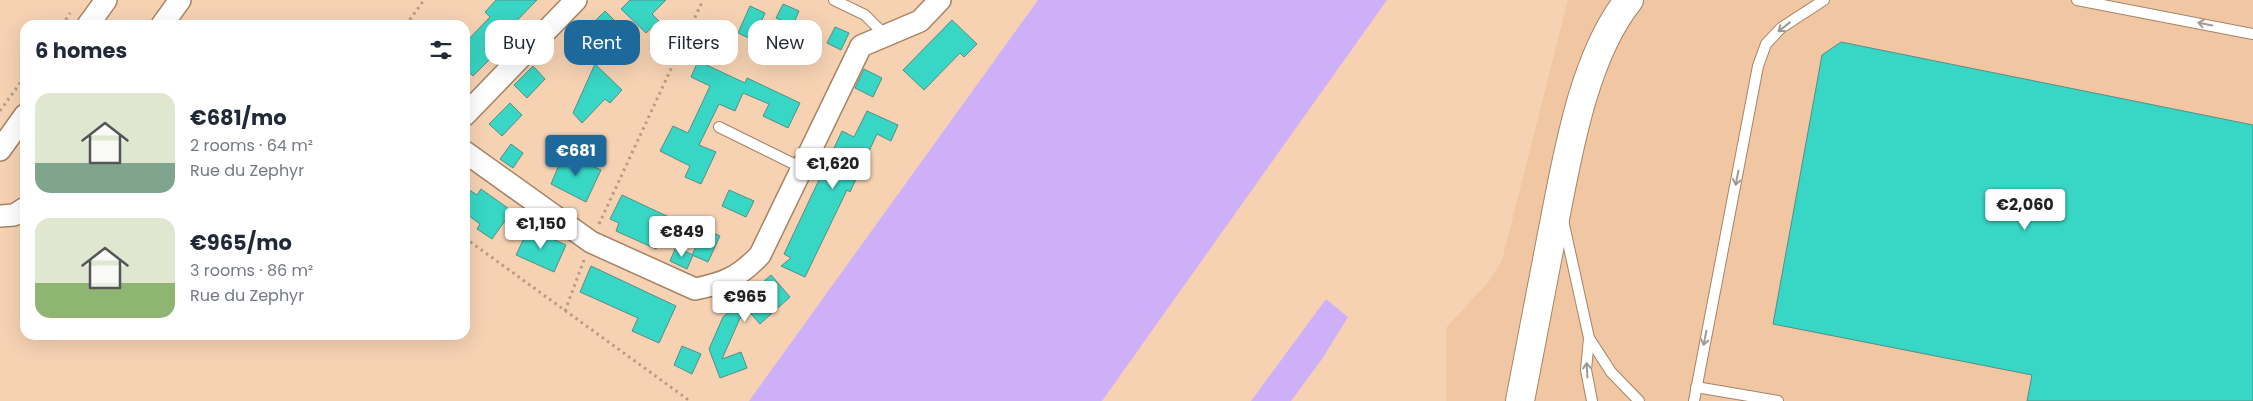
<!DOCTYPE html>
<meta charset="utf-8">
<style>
:root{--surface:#fff;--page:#f2f2f3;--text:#1f2937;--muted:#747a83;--accent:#1e699c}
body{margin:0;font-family:Poppins,sans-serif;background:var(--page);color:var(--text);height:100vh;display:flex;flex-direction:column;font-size:19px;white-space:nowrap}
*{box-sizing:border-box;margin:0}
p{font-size:16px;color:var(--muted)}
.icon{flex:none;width:28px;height:28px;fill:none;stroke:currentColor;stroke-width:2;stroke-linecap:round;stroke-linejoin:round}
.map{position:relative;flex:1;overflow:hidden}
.details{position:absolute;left:20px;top:20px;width:450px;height:320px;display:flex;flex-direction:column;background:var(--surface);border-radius:15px;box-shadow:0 5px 20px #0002}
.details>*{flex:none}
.hud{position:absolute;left:485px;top:20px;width:475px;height:45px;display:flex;gap:10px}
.price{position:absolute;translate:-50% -42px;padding:0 11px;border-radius:5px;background:#fff;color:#222;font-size:16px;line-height:32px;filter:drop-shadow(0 1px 2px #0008)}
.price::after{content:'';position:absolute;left:50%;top:30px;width:15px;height:11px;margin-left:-8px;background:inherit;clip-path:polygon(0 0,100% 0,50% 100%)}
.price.selected{background:var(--accent);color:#fff}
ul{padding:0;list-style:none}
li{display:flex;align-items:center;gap:15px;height:125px;padding:0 15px}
li span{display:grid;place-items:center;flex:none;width:140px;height:100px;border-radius:15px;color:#555}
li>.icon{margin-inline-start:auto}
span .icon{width:60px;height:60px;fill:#fffc;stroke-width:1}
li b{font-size:21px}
h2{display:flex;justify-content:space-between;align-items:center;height:60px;padding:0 15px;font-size:21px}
.tag{padding:0 18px;border-radius:15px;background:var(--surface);box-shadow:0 5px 20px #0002;font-size:18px;line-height:45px}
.tag.selected{background:var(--accent);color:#fff}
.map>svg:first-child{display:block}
.built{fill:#f0c7a2}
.green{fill:#ceb0f8}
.building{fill:#38d6c4;stroke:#578d85}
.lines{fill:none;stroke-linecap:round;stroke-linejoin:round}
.lane-casing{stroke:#a58466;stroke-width:12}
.street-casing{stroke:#a58466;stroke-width:24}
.secondary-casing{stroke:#a58466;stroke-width:30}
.path{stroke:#b79b82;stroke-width:3;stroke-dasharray:2.5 4;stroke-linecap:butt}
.lane{stroke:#fff;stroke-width:10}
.street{stroke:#fff;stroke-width:21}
.secondary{stroke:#fff;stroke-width:28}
.oneway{stroke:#a19a94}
</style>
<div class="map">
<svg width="2253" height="401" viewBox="0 0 2253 401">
<rect width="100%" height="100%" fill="#f6d2b3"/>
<path class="built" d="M1568 0H2253V401H1446V328L1490 280 1502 260Z"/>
<g class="green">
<path d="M1038 0H1387L1102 401H749Z"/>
<path d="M1326 299 1348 317 1322 359 1291 401H1251Z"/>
</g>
<g class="building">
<path d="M496 0H537L496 42 502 47 473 76 465 68V43L490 17 485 12Z"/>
<path d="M630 0H666L652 14 659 21 646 33 621 9Z"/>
<path d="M783 4 799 11 793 25 776 18Z"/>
<path d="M750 6 765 13 753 40 738 33Z"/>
<path d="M605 11 617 23 598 42 586 30Z"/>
<path d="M952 20 977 44 964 57 960 53 924 90 903 70Z"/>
<path d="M835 27 849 33 841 50 827 43Z"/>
<path d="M803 32 818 39 806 65 790 58Z"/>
<path d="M1841 42 2253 125V401H2027L2032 375 1773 324 1822 55Z"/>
<path d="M698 61 745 83 747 78 800 103 788 128 763 116 769 104 743 93 735 111 719 104 699 145 716 152 701 184 685 177 690 166 660 151 673 126 688 133 710 86 691 77Z"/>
<path d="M595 64 622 90 610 103 605 99 582 123 573 113Z"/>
<path d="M533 66 545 79 527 98 514 85Z"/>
<path d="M864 69 882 78 873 97 855 88Z"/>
<path d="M510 103 522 115 502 136 489 124Z"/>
<path d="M867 111 898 125 891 141 877 134 850 192 847 190 805 277 781 266 791 258 784 254 842 131 854 137Z"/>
<path d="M511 144 523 153 513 168 500 159Z"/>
<path d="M564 153 601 170 586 202 551 184Z"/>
<path d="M465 187 477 195 481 189 512 211 492 239 477 229 480 224 465 213Z"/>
<path d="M729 190 754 201 746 217 722 206Z"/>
<path d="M622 195 671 218 656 249 616 231 619 223 610 219Z"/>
<path d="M529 228 566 245 554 272 516 255Z"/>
<path d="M704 229 720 236 708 262 692 255Z"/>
<path d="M676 247 693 255 687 269 670 261Z"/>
<path d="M591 266 676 306 659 343 632 331 638 318 580 292Z"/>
<path d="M771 275 790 297 760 324 745 307 722 359 741 352 747 368 720 378 709 349 723 317Z"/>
<path d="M682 346 701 354 692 374 674 365Z"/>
</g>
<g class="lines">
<g class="lane-casing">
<g id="lane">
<path d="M834 0 865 15 886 36"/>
<path d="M2077 0 2253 34"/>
<path d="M719 127 802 168"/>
<path d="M1563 220 1589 338 1611 372 1639 401"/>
<path d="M1589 338 1586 370 1592 401"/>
<path d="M1696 387 1778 401"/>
<path d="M1694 401 1758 66 1766 44 1781 28 1824 0"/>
</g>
</g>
<g class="street-casing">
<g id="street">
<path d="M88 25 106 0"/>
<path d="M162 25 180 0"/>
<path d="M465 115 576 0"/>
<path d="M0 150 25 115"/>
<path d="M465 152 591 242 695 289C725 283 739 277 760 255L861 46 920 21 940 0"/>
<path d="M0 216 14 215 25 208"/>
</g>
</g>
<g class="secondary-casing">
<path id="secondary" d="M1520 401C1531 344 1542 286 1553 229 1567 158 1583 57 1629 0"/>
</g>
<g class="path">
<path d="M62 25 70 13"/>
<path d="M406 25 424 0"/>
<path d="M0 111 25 76"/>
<path d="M599 224 703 0"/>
<path d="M465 238 690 401"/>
<path d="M565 311 584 260"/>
</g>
<use href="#lane" class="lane"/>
<use href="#street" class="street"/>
<use href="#secondary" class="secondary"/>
</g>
<defs><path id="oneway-shaft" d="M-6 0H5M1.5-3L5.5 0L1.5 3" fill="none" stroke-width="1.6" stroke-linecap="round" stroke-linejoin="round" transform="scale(1.25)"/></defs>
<g class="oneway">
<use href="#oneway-shaft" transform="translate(2205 24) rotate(-169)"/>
<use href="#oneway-shaft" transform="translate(1784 27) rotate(142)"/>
<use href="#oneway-shaft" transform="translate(1737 178) rotate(101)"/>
<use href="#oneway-shaft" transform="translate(1705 338) rotate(101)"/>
<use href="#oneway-shaft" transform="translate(1587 370) rotate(-93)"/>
</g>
</svg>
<b class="price selected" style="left:576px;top:177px">€681</b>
<b class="price" style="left:833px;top:190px">€1,620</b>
<b class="price" style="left:2025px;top:231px">€2,060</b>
<b class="price" style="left:541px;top:250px">€1,150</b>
<b class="price" style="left:682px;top:258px">€849</b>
<b class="price" style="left:745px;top:323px">€965</b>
<div class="hud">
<a class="tag">Buy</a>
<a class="tag selected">Rent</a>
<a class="tag">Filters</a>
<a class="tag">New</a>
</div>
<section class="details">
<h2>6 homes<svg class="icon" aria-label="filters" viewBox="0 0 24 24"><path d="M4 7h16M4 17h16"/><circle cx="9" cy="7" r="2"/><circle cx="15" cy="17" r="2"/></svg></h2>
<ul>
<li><span style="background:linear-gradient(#dfe7d0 70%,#7fa58c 0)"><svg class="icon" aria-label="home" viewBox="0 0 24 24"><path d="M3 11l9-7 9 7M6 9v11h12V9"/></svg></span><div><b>€681/mo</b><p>2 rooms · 64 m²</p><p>Rue du Zephyr</p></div></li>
<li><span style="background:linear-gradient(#dfe7d0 65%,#8fb573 0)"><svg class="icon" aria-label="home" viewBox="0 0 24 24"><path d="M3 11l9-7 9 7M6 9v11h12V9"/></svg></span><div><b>€965/mo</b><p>3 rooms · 86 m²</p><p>Rue du Zephyr</p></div></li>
</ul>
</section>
</div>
